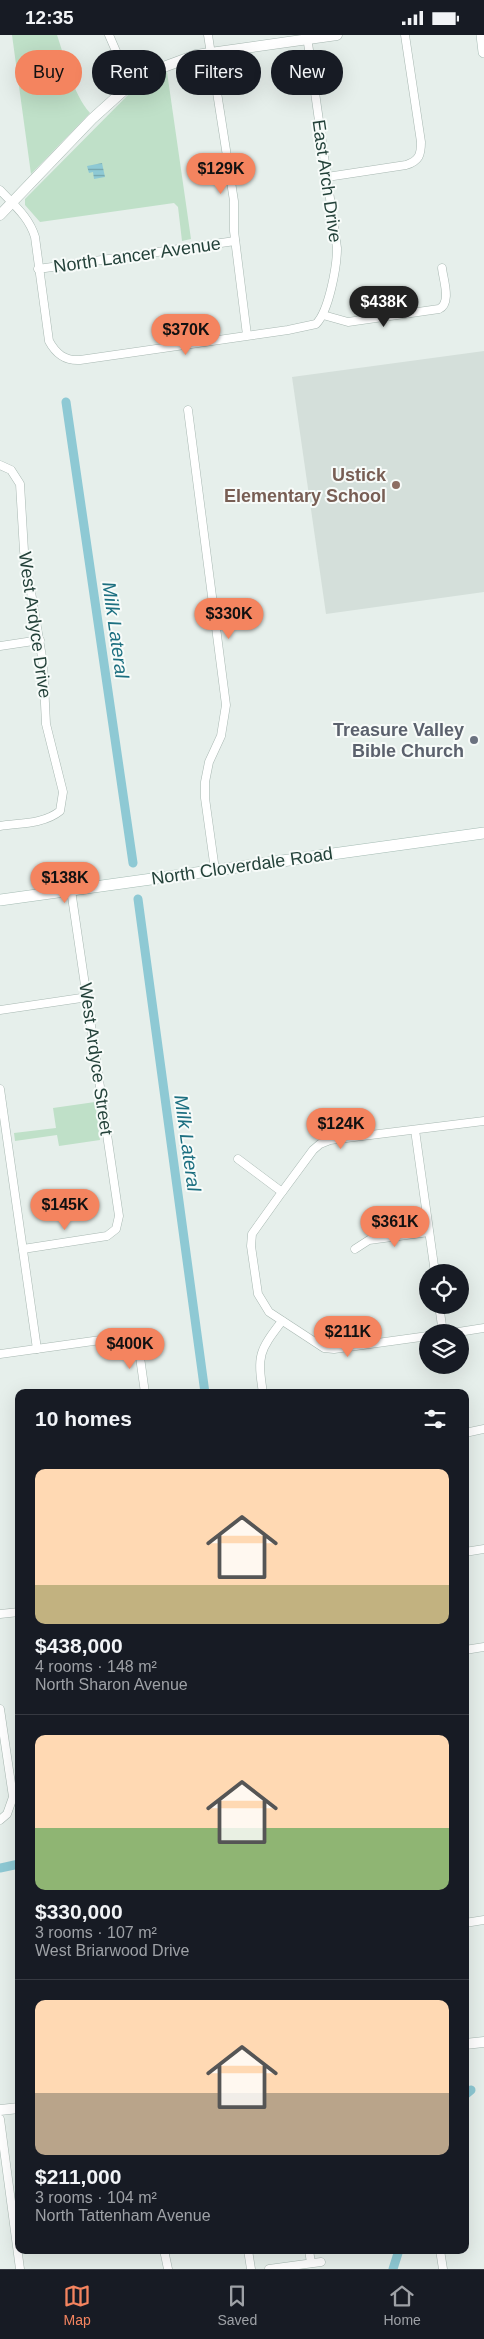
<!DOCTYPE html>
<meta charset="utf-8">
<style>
:root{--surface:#171b24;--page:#242831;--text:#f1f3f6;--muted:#9ea1a6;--line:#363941;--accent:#f4845f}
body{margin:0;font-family:Helvetica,sans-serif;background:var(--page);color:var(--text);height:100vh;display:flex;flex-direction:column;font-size:19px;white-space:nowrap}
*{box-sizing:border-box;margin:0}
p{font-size:16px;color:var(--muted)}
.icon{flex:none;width:28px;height:28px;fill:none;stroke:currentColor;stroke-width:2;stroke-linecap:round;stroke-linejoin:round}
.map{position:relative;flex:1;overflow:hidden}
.drawer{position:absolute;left:15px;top:1354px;width:454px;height:865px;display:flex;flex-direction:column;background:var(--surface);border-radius:10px;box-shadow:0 5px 20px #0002}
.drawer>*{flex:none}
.top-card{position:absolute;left:15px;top:15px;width:455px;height:45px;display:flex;gap:10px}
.tools{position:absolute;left:419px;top:1229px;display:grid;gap:10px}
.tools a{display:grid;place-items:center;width:50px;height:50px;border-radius:50%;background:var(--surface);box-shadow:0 5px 20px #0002;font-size:25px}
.price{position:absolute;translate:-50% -42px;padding:0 11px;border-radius:18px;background:var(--accent);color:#111;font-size:16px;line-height:32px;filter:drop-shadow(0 1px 2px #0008)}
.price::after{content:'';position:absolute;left:50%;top:30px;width:15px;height:11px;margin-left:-8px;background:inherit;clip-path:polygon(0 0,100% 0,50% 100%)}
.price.on{background:#222;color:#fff}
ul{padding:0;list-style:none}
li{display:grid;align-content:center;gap:10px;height:265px;padding:0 20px}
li+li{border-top:1px solid var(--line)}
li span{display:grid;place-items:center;height:155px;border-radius:10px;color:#555}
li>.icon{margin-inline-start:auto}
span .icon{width:90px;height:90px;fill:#fffc;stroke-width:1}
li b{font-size:21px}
h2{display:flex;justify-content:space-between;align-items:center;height:60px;padding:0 20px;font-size:21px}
.tag{padding:0 18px;border-radius:22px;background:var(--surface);box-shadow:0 5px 20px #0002;font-size:18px;line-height:45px}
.tag.on{background:var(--accent);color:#111}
.status{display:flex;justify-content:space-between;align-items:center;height:35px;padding:0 25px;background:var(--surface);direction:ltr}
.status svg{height:14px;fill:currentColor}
.tabs{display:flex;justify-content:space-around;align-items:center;height:70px;border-top:1px solid var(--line);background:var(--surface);font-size:14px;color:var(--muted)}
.tabs a{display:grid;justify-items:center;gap:2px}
.tabs .on{color:var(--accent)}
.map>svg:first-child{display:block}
.built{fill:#d4dfda}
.park{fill:#bfe0c8}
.water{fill:url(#water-rules)}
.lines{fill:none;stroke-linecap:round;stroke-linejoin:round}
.canal{stroke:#8ec9d4;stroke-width:9}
.minor-casing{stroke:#a8b8b2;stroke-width:9}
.tertiary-casing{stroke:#a8b8b2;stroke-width:11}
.secondary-casing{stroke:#a4bbb3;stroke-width:12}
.minor{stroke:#fff;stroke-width:8}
.tertiary{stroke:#fff;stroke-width:10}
.secondary{stroke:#fff;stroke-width:11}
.education-dot{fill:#8d6e63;stroke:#f7fbf9;stroke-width:2}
.worship-dot{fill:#6b7280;stroke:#f7fbf9;stroke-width:2}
.labels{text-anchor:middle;stroke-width:4;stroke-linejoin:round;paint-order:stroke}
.street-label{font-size:18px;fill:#24423a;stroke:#f7fbf9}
.education-label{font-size:18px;font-weight:bold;fill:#785e54;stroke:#f7fbf9;text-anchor:end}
.worship-label{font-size:18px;font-weight:bold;fill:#5b616d;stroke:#f7fbf9;text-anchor:end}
.water-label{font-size:19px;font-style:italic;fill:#1c6f80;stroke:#f7fbf9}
</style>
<div class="status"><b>12:35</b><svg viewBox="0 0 49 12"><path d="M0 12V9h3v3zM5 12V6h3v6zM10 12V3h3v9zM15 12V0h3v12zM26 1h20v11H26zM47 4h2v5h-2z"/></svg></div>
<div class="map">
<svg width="484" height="2234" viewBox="0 0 484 2234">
<defs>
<pattern id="water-rules" width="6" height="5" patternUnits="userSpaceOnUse" patternTransform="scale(1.25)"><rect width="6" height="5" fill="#8ec9d4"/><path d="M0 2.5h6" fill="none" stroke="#74a5ad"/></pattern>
</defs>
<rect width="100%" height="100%" fill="#e6efeb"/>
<path class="built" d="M484 316V557L326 579 292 342Z"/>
<g class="park">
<path d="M12 0H57C66 26 72 57 90 78L31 139Z"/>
<path d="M167 37 191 204 182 206 178 172 174 168 40 187 25 170V164L129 59Z"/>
<path d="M95 1067 100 1105 59 1111 57 1100 15 1106 14 1098 56 1093 53 1073Z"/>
</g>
<path class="water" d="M102 128 105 142 94 144 93 137 89 138 87 131Z"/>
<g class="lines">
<g class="canal">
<path d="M66 367 133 828"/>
<path d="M138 864 205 1358"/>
<path d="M0 1833 19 1829"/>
<path d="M465 2060 471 2055"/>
<path d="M393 2234 399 2215"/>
</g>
<g class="minor-casing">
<g id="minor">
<path d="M109 0 125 37 132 48"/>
<path d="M208 0 234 166V196L247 300"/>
<path d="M327 142 406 130C419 126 421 120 421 107L405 0"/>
<path d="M0 155C14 170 29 182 35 202L49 306C56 319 65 326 80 325L288 295 316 289C329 276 337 231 337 213L307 1"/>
<path d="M38 234 235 206"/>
<path d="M323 280 348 287 439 274C452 268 443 244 442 233"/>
<path d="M188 375 226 670 221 701 209 727 205 747V763L215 835"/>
<path d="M0 430 11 435 20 449 24 516 43 628 46 689 63 757 60 776C44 789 20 788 0 791"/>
<path d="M0 611 40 605"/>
<path d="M0 975 88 962"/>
<path d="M0 1054 37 1314"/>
<path d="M415 1095 435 1238"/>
<path d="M238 1124 282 1157 313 1115 320 1109 330 1105 484 1086"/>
<path d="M282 1157 252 1199 251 1211 258 1259 269 1277 324 1313 334 1314 428 1301"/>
<path d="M23 1214 107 1201 116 1194 119 1181 71 855"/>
<path d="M355 1214 369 1205 429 1197"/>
<path d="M439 1270 443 1298"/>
<path d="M452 1298 484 1293"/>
<path d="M0 1319 122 1302 133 1305 139 1315 145 1358"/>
<path d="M263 1358C257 1320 259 1316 282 1286"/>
<path d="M465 1398 484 1394"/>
<path d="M465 1517 484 1514"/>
<path d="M0 1579 19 1577"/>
<path d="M465 1615 484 1612"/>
<path d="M0 1674 13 1762 7 1779 0 1785"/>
<path d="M465 1888 484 1885"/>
<path d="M0 2084 20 2234"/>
<path d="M164 2215 168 2234"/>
<path d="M248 2215 251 2234"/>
<path d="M309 2215 311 2228"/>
<path d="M440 2215 443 2234"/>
<path d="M269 2234 321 2227"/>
</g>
</g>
<g class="tertiary-casing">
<g id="tertiary">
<path d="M0 180 92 84 132 48 150 37 196 20 337 0"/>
<path d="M465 2009 484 2007"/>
<path d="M0 2075 19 2073"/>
</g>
</g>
<g class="secondary-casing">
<g id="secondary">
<path d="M482 0 484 17"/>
<path d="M0 865 484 798"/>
</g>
</g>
<use href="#minor" class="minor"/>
<use href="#tertiary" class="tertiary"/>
<use href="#secondary" class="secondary"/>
</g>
<circle class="education-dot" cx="396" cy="450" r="5"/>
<circle class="worship-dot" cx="474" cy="705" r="5"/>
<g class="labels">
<g class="street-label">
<text transform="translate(327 146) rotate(82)" y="6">East Arch Drive</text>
<text transform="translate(137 220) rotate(-8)" y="6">North Lancer Avenue</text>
<text transform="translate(35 590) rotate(82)" y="6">West Ardyce Drive</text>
<text transform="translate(242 831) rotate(-8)" y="6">North Cloverdale Road</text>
<text transform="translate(96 1024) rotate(82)" y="6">West Ardyce Street</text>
</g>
<g class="education-label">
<text x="386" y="446">Ustick<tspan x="386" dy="21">Elementary School</tspan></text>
</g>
<g class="worship-label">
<text x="464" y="701">Treasure Valley<tspan x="464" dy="21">Bible Church</tspan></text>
</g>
<g class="water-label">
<text transform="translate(116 595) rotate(82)" y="7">Milk Lateral</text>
<text transform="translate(188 1108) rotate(82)" y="7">Milk Lateral</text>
</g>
</g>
</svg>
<div class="tools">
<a><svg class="icon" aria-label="locate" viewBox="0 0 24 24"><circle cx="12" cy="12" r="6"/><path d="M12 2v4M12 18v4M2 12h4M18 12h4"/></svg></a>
<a><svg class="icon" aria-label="layers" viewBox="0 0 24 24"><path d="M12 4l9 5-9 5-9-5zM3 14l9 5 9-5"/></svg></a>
</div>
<b class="price" style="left:221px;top:160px">$129K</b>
<b class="price on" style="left:384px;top:293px">$438K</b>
<b class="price" style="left:186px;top:321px">$370K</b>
<b class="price" style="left:229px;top:605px">$330K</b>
<b class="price" style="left:65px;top:869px">$138K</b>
<b class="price" style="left:341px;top:1115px">$124K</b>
<b class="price" style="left:65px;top:1196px">$145K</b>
<b class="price" style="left:395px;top:1213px">$361K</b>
<b class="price" style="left:348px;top:1323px">$211K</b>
<b class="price" style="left:130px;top:1335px">$400K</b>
<div class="top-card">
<a class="tag on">Buy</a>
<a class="tag">Rent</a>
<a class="tag">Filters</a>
<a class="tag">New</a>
</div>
<section class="drawer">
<h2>10 homes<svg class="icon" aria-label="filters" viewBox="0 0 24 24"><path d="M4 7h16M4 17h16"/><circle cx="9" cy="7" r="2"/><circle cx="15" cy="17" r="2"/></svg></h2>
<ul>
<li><span style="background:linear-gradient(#ffd9b3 75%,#c2b280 0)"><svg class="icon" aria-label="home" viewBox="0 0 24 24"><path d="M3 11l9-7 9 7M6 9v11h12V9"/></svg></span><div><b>$438,000</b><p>4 rooms · 148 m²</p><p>North Sharon Avenue</p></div></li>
<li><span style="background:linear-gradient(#ffd9b3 60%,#8fb573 0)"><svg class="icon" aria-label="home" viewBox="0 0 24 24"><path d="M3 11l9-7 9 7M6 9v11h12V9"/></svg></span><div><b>$330,000</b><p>3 rooms · 107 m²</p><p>West Briarwood Drive</p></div></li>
<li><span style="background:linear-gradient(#ffd9b3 60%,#b9a48a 0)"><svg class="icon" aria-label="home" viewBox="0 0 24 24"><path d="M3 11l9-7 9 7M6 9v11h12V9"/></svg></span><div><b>$211,000</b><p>3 rooms · 104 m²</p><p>North Tattenham Avenue</p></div></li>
</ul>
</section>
</div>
<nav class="tabs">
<a class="on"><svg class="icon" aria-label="map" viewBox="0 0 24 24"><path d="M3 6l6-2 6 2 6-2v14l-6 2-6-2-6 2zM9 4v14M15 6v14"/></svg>Map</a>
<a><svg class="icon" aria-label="saved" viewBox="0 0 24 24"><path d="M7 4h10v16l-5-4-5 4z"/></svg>Saved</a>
<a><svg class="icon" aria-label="home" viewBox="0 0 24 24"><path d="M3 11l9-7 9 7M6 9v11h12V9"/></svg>Home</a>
</nav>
